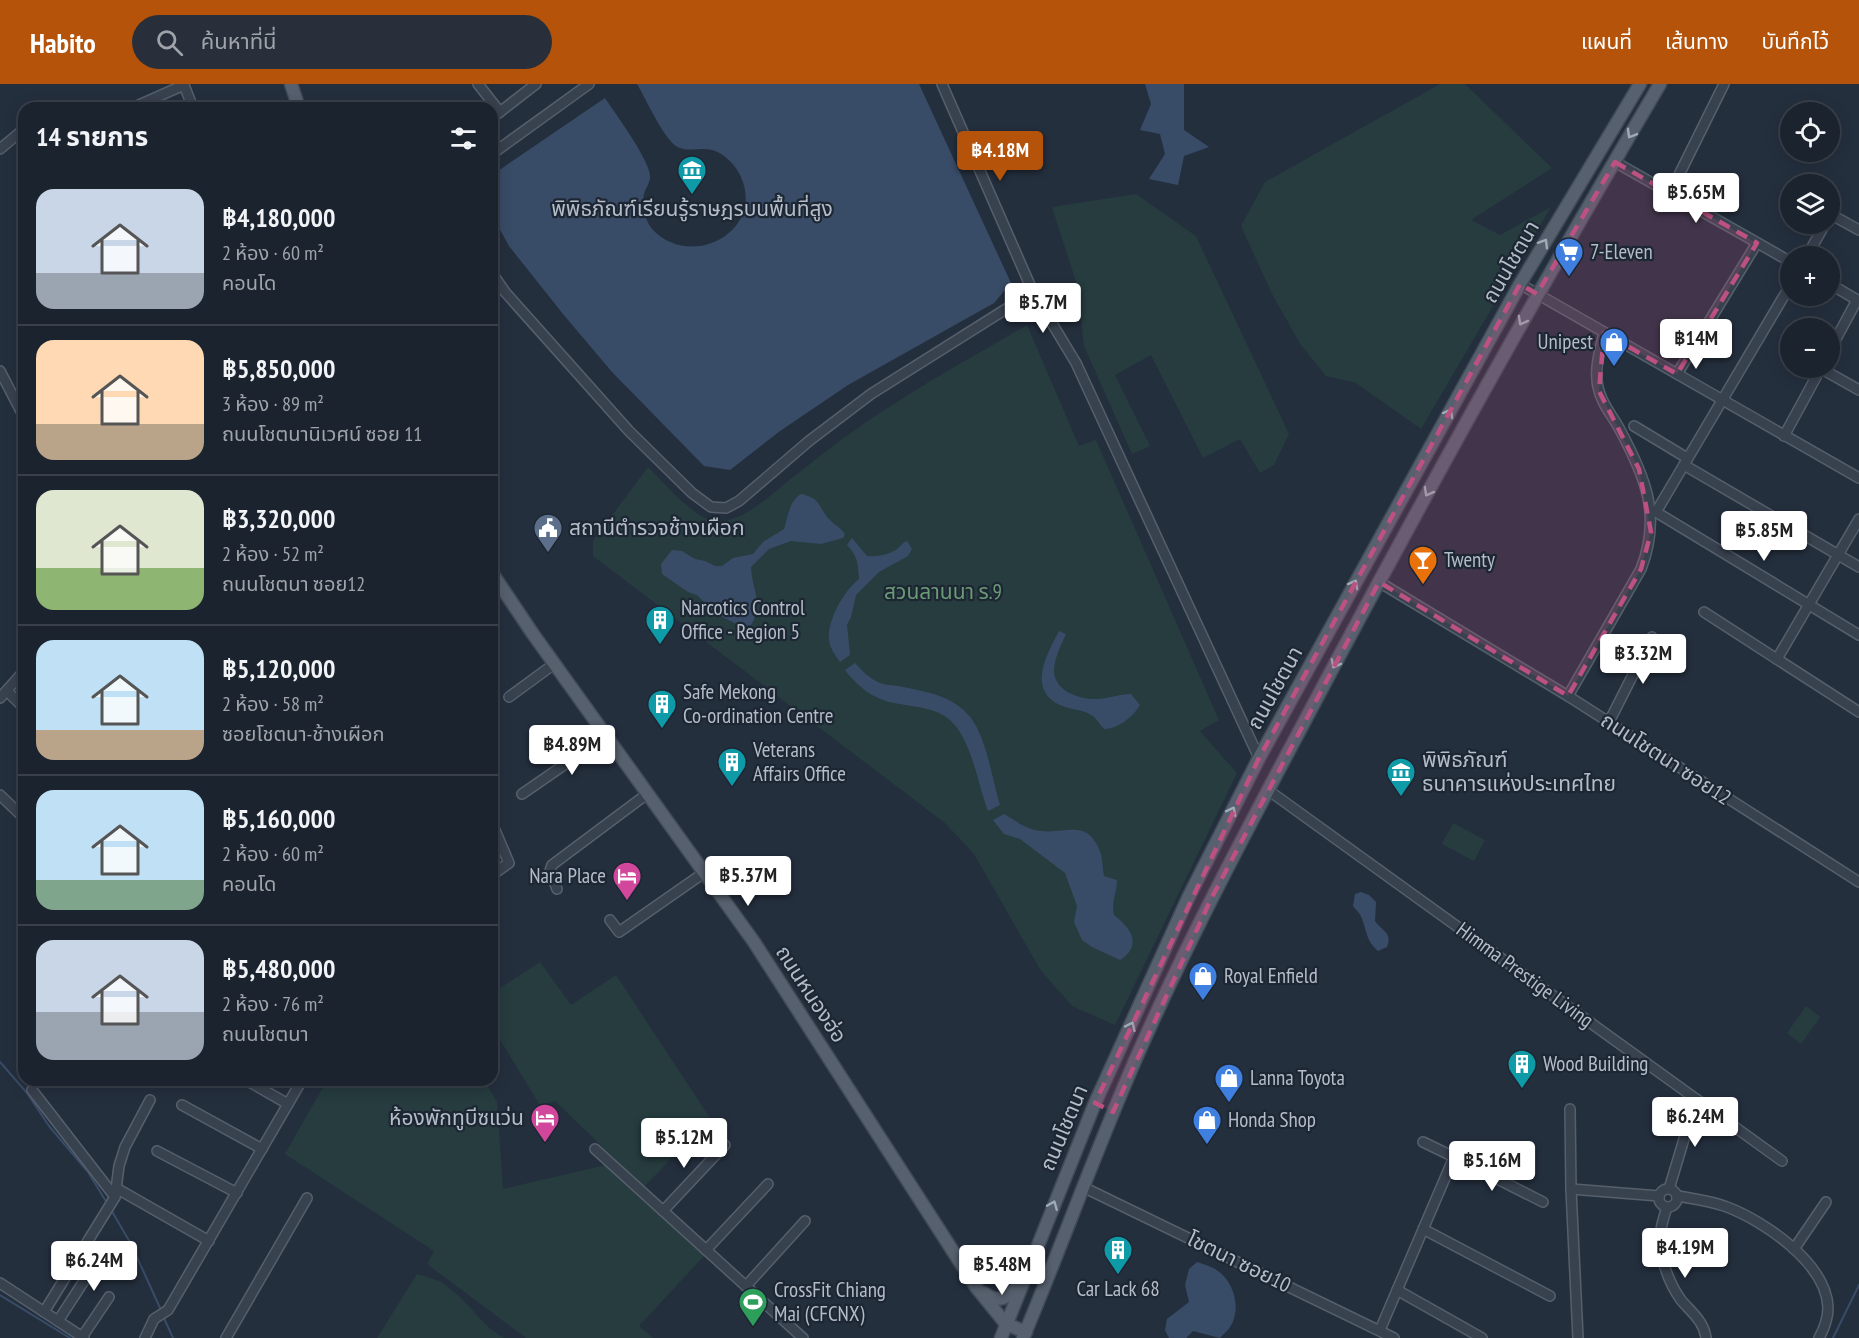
<!DOCTYPE html>
<html lang="th">
<meta charset="utf-8">
<style>
:root{--surface:#1b232e;--page:#282f3a;--text:#f1f3f6;--muted:#a0a4aa;--line:#39404a;--accent:#b45309}
body{margin:0;font-family:"PT Sans Narrow","Noto Sans Thai",sans-serif;background:var(--page);color:var(--text);height:100vh;display:flex;flex-direction:column;font-size:22px;white-space:nowrap}
*{box-sizing:border-box;margin:0}
p{font-size:20px;color:var(--muted)}
.icon{flex:none;width:33px;height:33px;fill:none;stroke:currentColor;stroke-width:2;stroke-linecap:round;stroke-linejoin:round}
.map{position:relative;flex:1;overflow:hidden}
.drawer{position:absolute;left:18px;top:18px;width:480px;height:984px;display:flex;flex-direction:column;background:var(--surface);border-radius:18px;box-shadow:0 3px 15px #0003,0 0 0 2px var(--line)}
.drawer>*{flex:none}
.tools{position:absolute;left:1780px;top:18px;display:grid;gap:12px}
.tools a{display:grid;place-items:center;width:60px;height:60px;border-radius:50%;background:var(--surface);box-shadow:0 3px 15px #0003,0 0 0 2px var(--line);font-size:30px}
.price{position:absolute;translate:-50% -51px;padding:0 14px;border-radius:6px;background:#fff;color:#222;font-size:20px;line-height:39px;filter:drop-shadow(0 2px 3px #0008)}
.price::after{content:'';position:absolute;left:50%;top:36px;width:18px;height:14px;margin-left:-9px;background:inherit;clip-path:polygon(0 0,100% 0,50% 100%)}
.price.on{background:var(--accent);color:#fff}
ul{padding:0;list-style:none}
li{display:flex;align-items:center;gap:18px;height:150px;padding:0 18px}
li+li{border-top:2px solid var(--line)}
li span{display:grid;place-items:center;flex:none;width:168px;height:120px;border-radius:18px;color:#555}
li>.icon{margin-inline-start:auto}
span .icon{width:72px;height:72px;fill:#fffc;stroke-width:1}
li b{font-size:26px}
h2{display:flex;justify-content:space-between;align-items:center;height:72px;padding:0 18px;font-size:26px}
header{display:flex;align-items:center;gap:36px;box-sizing:border-box;height:84px;padding:0 30px;background:var(--accent);color:#fff}
header strong{font-size:28px}
nav{display:flex;gap:33px;margin-inline-start:auto;font-size:21px}
.search{width:420px;height:54px;background:var(--page);display:flex;align-items:center;gap:15px;box-sizing:border-box;padding:0 21px;border-radius:33px;color:var(--muted);font-size:22px}
.map>svg:first-child{display:block}
.green{fill:#263c3f}
.water{fill:#394c67}
.lines{fill:none;stroke-linecap:round;stroke-linejoin:round}
.stream{stroke:#394c67;stroke-width:2}
.minor-casing{stroke:#565f6c;stroke-width:12}
.major-casing{stroke:#414a57;stroke-width:15}
.minor{stroke:#38414e;stroke-width:9}
.major{stroke:#56606e;stroke-width:12}
.oneway{stroke:#a1aab7}
.marked{fill:#bd5182;fill-opacity:0.2;stroke:#bd5182;stroke-width:4.5;stroke-dasharray:12 8;stroke-linejoin:round}
.labels{text-anchor:middle;stroke-width:4.5;stroke-linejoin:round;paint-order:stroke}
.poi-label{font-size:21px;fill:#b4bcc9;stroke:#1d2633;text-anchor:start}
.street-label{font-size:21px;fill:#b4bcc9;stroke:#1d2633}
.park-label{font-size:21px;fill:#6b9a76;stroke:#1d2633}
</style>
<header>
<strong>Habito</strong>
<div class="search"><svg class="icon" aria-label="search" viewBox="0 0 24 24"><circle cx="10" cy="10" r="6"/><path d="M15 15l6 6"/></svg>ค้นหาที่นี่</div>
<nav><a>แผนที่</a><a>เส้นทาง</a><a>บันทึกไว้</a></nav>
</header>
<div class="map">
<svg width="1859" height="1254" viewBox="0 0 1859 1254">
<rect width="100%" height="100%" fill="#242f3e"/>
<g class="green">
<path d="M1440 0H1465L1552 84 1471 136 1500 151 1551 123 1421 345 1356 299 1326 292 1301 261 1273 212 1241 142 1265 98Z"/>
<path d="M1136 110 1196 152 1289 350 1274 381 1260 389 1240 355 1203 374 1151 271 1115 291 1150 362 1132 370 1084 262 1077 201 1052 123Z"/>
<path d="M1027 241 1079 362 1096 356 1219 636 1200 647 1237 689 1115 941 1072 922 1041 887 974 770 945 739 593 472V457L648 383C663 397 694 435 714 437 741 440 768 413 788 397 805 384 821 371 838 358 898 314 963 278 1027 241Z"/>
<path d="M1453 739 1485 756 1474 777 1442 760Z"/>
<path d="M540 878 571 921 616 891 710 1034 644 1103 555 1017 540 1021 492 943V909Z"/>
<path d="M1806 922 1820 933 1801 960 1787 949Z"/>
<path d="M327 996H484L497 1018 503 1105 606 1081 705 1171 639 1242 653 1254H526L427 1180 434 1167 285 1070Z"/>
<path d="M417 1190 440 1197 459 1212 488 1243 504 1254H377Z"/>
</g>
<g class="water">
<path d="M637 0H919L1011 199 994 219 848 301 780 347 730 386 704 382 612 288 563 230 509 162 492 131V91L605 14C615 29 651 78 650 93 650 99 645 105 644 110 641 121 645 136 652 145 691 187 765 147 741 93 736 81 724 69 712 66 700 63 686 69 676 62 663 53 646 15 637 0Z"/>
<path d="M1145 0H1184V46L1209 63 1184 72 1178 101 1149 95 1165 70 1160 50 1140 46 1151 20Z"/>
<path d="M801 410C820 414 817 420 828 434 832 439 839 442 845 450L843 454 821 460 791 457 769 465 751 483C752 506 764 520 751 541L740 542 715 529 697 511 688 508 662 490 661 480 672 466 682 467 695 475 705 477 715 482H722L733 474 753 470 763 458 784 445C788 433 789 417 801 410Z"/>
<path d="M852 454 867 472C877 473 887 471 896 466 900 463 902 459 907 457L912 465 908 472 879 488 856 511 851 533 847 541 850 571 840 578C835 571 830 564 829 556 827 536 844 507 859 495 858 480 858 472 847 461Z"/>
<path d="M1059 547 1066 550C1061 561 1055 573 1054 585 1053 608 1081 616 1099 615 1110 614 1120 610 1131 610L1140 621C1133 633 1118 645 1104 645 1099 640 1097 634 1091 631 1082 625 1070 626 1060 621 1027 605 1047 570 1059 547Z"/>
<path d="M855 579C862 587 869 594 880 599 885 601 892 601 898 602 925 608 952 610 971 634 987 656 992 695 1000 721L988 727C978 701 972 657 951 637 936 623 914 623 894 619 873 615 858 603 845 586Z"/>
<path d="M1004 730C1016 737 1027 746 1042 747 1066 750 1086 735 1099 765 1103 773 1102 783 1104 792L1117 796C1117 809 1111 817 1114 831 1131 844 1143 861 1120 876L1092 863 1082 856 1074 838 1077 822 1065 789 1020 755 1004 750 993 736Z"/>
<path d="M1361 808 1369 811 1376 818 1375 837C1382 847 1393 849 1387 863L1378 867C1366 857 1367 847 1362 835 1361 830 1356 826 1353 822L1355 810Z"/>
<path d="M1197 1178C1203 1180 1210 1182 1215 1185 1234 1196 1242 1225 1230 1243 1228 1247 1223 1250 1220 1254L1193 1247 1186 1254H1169L1165 1246 1167 1235 1189 1218 1185 1201 1189 1185Z"/>
</g>
<g class="lines">
<g class="stream">
<path d="M0 978 27 1009 49 1042 88 1088 107 1119"/>
<path d="M110 1124 131 1160 161 1226"/>
<path d="M0 1211 70 1254"/>
<path d="M163 1232 173 1254"/>
<path d="M1833 1254 1859 1201"/>
</g>
<g class="minor-casing">
<g id="minor">
<path d="M478 0 500 28"/>
<path d="M942 0 1033 208 1076 279 1259 674"/>
<path d="M132 24 184 1 193 24"/>
<path d="M492 34 536 0"/>
<path d="M0 65 24 45"/>
<path d="M492 70 589 0"/>
<path d="M1615 78 1791 178"/>
<path d="M1670 109 1724 0"/>
<path d="M1830 130 1859 146"/>
<path d="M1807 172 1825 140"/>
<path d="M492 189 505 208 629 347 692 409 711 423 726 424 739 417 809 357 871 310 1033 208"/>
<path d="M1520 200 1859 394"/>
<path d="M1791 200 1656 428 1859 551"/>
<path d="M1830 200 1859 217"/>
<path d="M1830 266 1857 216"/>
<path d="M1820 284 1859 306"/>
<path d="M0 287 24 333"/>
<path d="M1677 290 1757 159"/>
<path d="M1634 342 1687 374"/>
<path d="M1784 352 1821 284"/>
<path d="M1684 381 1859 483"/>
<path d="M1379 498 1568 612 1859 798"/>
<path d="M1704 528 1859 628"/>
<path d="M1777 575 1859 435"/>
<path d="M7 607 24 624"/>
<path d="M1568 612 1641 485C1662 431 1645 392 1619 344 1612 331 1601 319 1598 303 1594 285 1600 266 1604 249"/>
<path d="M509 613 554 580"/>
<path d="M0 614 24 587"/>
<path d="M1609 638 1652 553"/>
<path d="M1268 706 1782 1077"/>
<path d="M522 710 606 652"/>
<path d="M0 711 24 734"/>
<path d="M492 739 509 779 492 791"/>
<path d="M557 805 550 787 552 781 647 710"/>
<path d="M610 836 619 848 705 788"/>
<path d="M246 996 288 1020"/>
<path d="M32 1006 115 1113"/>
<path d="M182 1021 262 1065"/>
<path d="M1570 1025 1571 1105 1578 1254"/>
<path d="M595 1065 803 1254"/>
<path d="M157 1067 237 1109"/>
<path d="M1454 1073 1543 1118"/>
<path d="M1083 1103 1394 1254"/>
<path d="M116 1104 209 1157"/>
<circle cx="1668" cy="1114" r="9"/>
<path d="M1571 1105 1659 1112"/>
<path d="M1669 1105 1696 1015"/>
<path d="M1678 1112C1694 1115 1712 1117 1727 1123 1764 1137 1826 1179 1828 1223 1828 1234 1824 1245 1819 1254"/>
<path d="M1667 1123C1665 1130 1662 1138 1661 1146 1657 1168 1668 1198 1681 1216 1691 1228 1704 1237 1706 1254"/>
<path d="M663 1127 725 1061"/>
<path d="M1423 1145 1550 1212"/>
<path d="M1794 1165 1826 1118"/>
<path d="M706 1166 768 1100"/>
<path d="M0 1199 84 1254"/>
<path d="M746 1202 805 1137"/>
<path d="M1397 1206 1482 1254"/>
<path d="M44 1228 115 1113 119 1082 125 1063 150 1016"/>
<path d="M58 1237 106 1163"/>
<path d="M1380 1246 1454 1073 1423 1058"/>
<path d="M82 1253 109 1213"/>
<path d="M145 1254 154 1235 168 1226 302 996"/>
<path d="M226 1254 307 1114"/>
</g>
</g>
<g class="major-casing">
<g id="major">
<path d="M291 0 299 24"/>
<path d="M492 489 533 550 754 858 976 1203 1006 1240 1026 1248"/>
<path d="M984 1209C999 1220 1008 1214 1018 1201"/>
<path d="M1001 1254 1095 1019 1188 814 1259 674 1520 200 1640 0"/>
<path d="M1023 1254C1065 1154 1101 1051 1146 952 1203 825 1270 703 1335 580 1439 385 1547 191 1660 0"/>
</g>
</g>
<use href="#minor" class="minor"/>
<use href="#major" class="major"/>
</g>
<defs><path id="oneway-chevron" d="M-2-3.5L2.5 0L-2 3.5" fill="none" stroke-width="1.6" stroke-linecap="round" stroke-linejoin="round" transform="scale(1.5)"/></defs>
<g class="oneway">
<use href="#oneway-chevron" transform="translate(1631 50) rotate(120)"/>
<use href="#oneway-chevron" transform="translate(1544 159) rotate(-59)"/>
<use href="#oneway-chevron" transform="translate(1522 237) rotate(119)"/>
<use href="#oneway-chevron" transform="translate(1449 329) rotate(-61)"/>
<use href="#oneway-chevron" transform="translate(1428 408) rotate(119)"/>
<use href="#oneway-chevron" transform="translate(1354 500) rotate(-61)"/>
<use href="#oneway-chevron" transform="translate(1335 580) rotate(118)"/>
<use href="#oneway-chevron" transform="translate(1232 727) rotate(-63)"/>
<use href="#oneway-chevron" transform="translate(1131 942) rotate(-65)"/>
<use href="#oneway-chevron" transform="translate(1053 1121) rotate(-68)"/>
</g>
<path class="marked" d="M1615 78 1757 159 1677 290 1604 249 1599 307 1639 385 1651 448 1641 485 1568 612 1379 498 1211 815 1113 1028 1095 1019 1259 674 1520 200 1537 210Z"/>
<defs>
<g id="museum-pin" transform="scale(1.5)"><path d="M0 17L-7.5 6A9.5 9.5 0 1 1 7.5 6Z" fill="#0f9aa8" stroke="#1d2633"/><path d="M0-6L6-3V-2H-6V-3ZM-5-1h2V3h-2ZM-1-1h2V3h-2ZM3-1h2V3H3ZM-6 4H6V6H-6Z" fill="#fff"/></g>
<g id="supermarket-pin" transform="scale(1.5)"><path d="M0 17L-7.5 6A9.5 9.5 0 1 1 7.5 6Z" fill="#3f7fe0" stroke="#1d2633"/><path d="M-6-5.5h2.5l.6 2H6L4.5 2H-2.5L-4.4-4H-6ZM-1.5 3.2a1.3 1.3 0 1 0 .1 0ZM3 3.2a1.3 1.3 0 1 0 .1 0Z" fill="#fff"/></g>
<g id="shop-pin" transform="scale(1.5)"><path d="M0 17L-7.5 6A9.5 9.5 0 1 1 7.5 6Z" fill="#3f7fe0" stroke="#1d2633"/><path d="M-5-2.5h2.3a2.7 3.5 0 0 1 5.4 0H5L5.5 6h-11ZM-1.5-2.5h3a1.5 2.3 0 0 0-3 0Z" fill="#fff"/></g>
<g id="civic-pin" transform="scale(1.5)"><path d="M0 17L-7.5 6A9.5 9.5 0 1 1 7.5 6Z" fill="#5c6f8a" stroke="#1d2633"/><path d="M-.6-6.5H3V-4.5H.6V-3L4-1V1h2V6H-6V1h2V-1L-.6-3ZM-1.2 2.5V6h2.4V2.5Z" fill="#fff"/></g>
<g id="bar-pin" transform="scale(1.5)"><path d="M0 17L-7.5 6A9.5 9.5 0 1 1 7.5 6Z" fill="#e8710a" stroke="#1d2633"/><path d="M-6-5H6L.8 .8V4.5H3.5V6h-7V4.5H-.8V.8Z" fill="#fff"/></g>
<g id="building-pin" transform="scale(1.5)"><path d="M0 17L-7.5 6A9.5 9.5 0 1 1 7.5 6Z" fill="#0f9aa8" stroke="#1d2633"/><path d="M-4-6H4V6H1V3H-1V6H-4ZM-2.5-4.3h1.7v1.8h-1.7ZM.8-4.3h1.7v1.8H.8ZM-2.5-1h1.7V.8h-1.7ZM.8-1h1.7V.8H.8Z" fill="#fff"/></g>
<g id="hotel-pin" transform="scale(1.5)"><path d="M0 17L-7.5 6A9.5 9.5 0 1 1 7.5 6Z" fill="#d1479c" stroke="#1d2633"/><path d="M-6-4.5h1.5V1H6V5H4.5V3h-9V5H-6ZM-4 0a1.8 1.8 0 1 1 3.6 0ZM.5 0V-2.5h3Q6-2.5 6 0Z" fill="#fff"/></g>
<g id="stadium-pin" transform="scale(1.5)"><path d="M0 17L-7.5 6A9.5 9.5 0 1 1 7.5 6Z" fill="#2e9e5b" stroke="#1d2633"/><path d="M0-5a6.5 5 0 1 0 0 10a6.5 5 0 1 0 0-10ZM-3.5-1.8h7v3.6h-7Z" fill="#fff"/></g>
</defs>
<g fill-rule="evenodd">
<use href="#museum-pin" x="692" y="86"/>
<use href="#supermarket-pin" x="1569" y="168"/>
<use href="#shop-pin" x="1614" y="258"/>
<use href="#civic-pin" x="548" y="444"/>
<use href="#bar-pin" x="1423" y="476"/>
<use href="#building-pin" x="660" y="536"/>
<use href="#building-pin" x="662" y="620"/>
<use href="#building-pin" x="732" y="678"/>
<use href="#museum-pin" x="1401" y="688"/>
<use href="#hotel-pin" x="627" y="792"/>
<use href="#shop-pin" x="1203" y="892"/>
<use href="#building-pin" x="1522" y="980"/>
<use href="#shop-pin" x="1229" y="994"/>
<use href="#hotel-pin" x="545" y="1034"/>
<use href="#shop-pin" x="1207" y="1036"/>
<use href="#building-pin" x="1118" y="1166"/>
<use href="#stadium-pin" x="753" y="1218"/>
</g>
<g class="labels">
<g class="poi-label">
<text x="692" y="132" text-anchor="middle">พิพิธภัณฑ์เรียนรู้ราษฎรบนพื้นที่สูง</text>
<text x="1590" y="175">7-Eleven</text>
<text x="1593" y="265" text-anchor="end">Unipest</text>
<text x="569" y="451">สถานีตำรวจช้างเผือก</text>
<text x="1444" y="483">Twenty</text>
<text x="681" y="531">Narcotics Control<tspan x="681" dy="24">Office - Region 5</tspan></text>
<text x="683" y="615">Safe Mekong<tspan x="683" dy="24">Co-ordination Centre</tspan></text>
<text x="753" y="673">Veterans<tspan x="753" dy="24">Affairs Office</tspan></text>
<text x="1422" y="683">พิพิธภัณฑ์<tspan x="1422" dy="24">ธนาคารแห่งประเทศไทย</tspan></text>
<text x="606" y="799" text-anchor="end">Nara Place</text>
<text x="1224" y="899">Royal Enfield</text>
<text x="1543" y="987">Wood Building</text>
<text x="1250" y="1001">Lanna Toyota</text>
<text x="524" y="1041" text-anchor="end">ห้องพักทูบีซแว่น</text>
<text x="1228" y="1043">Honda Shop</text>
<text x="1118" y="1212" text-anchor="middle">Car Lack 68</text>
<text x="774" y="1213">CrossFit Chiang<tspan x="774" dy="24">Mai (CFCNX)</tspan></text>
</g>
<g class="street-label">
<text transform="translate(1511 178) rotate(-60)" y="7">ถนนโชตนา</text>
<text transform="translate(1275 604) rotate(-61)" y="7">ถนนโชตนา</text>
<text transform="translate(1666 675) rotate(33)" y="7">ถนนโชตนา ซอย12</text>
<text transform="translate(1525 891) rotate(36)" y="7">Himma Prestige Living</text>
<text transform="translate(811 910) rotate(57)" y="7">ถนนหนองฮ่อ</text>
<text transform="translate(1064 1044) rotate(-67)" y="7">ถนนโชตนา</text>
<text transform="translate(1239 1178) rotate(26)" y="7">โชตนา ซอย10</text>
</g>
<g class="park-label">
<text x="943" y="515">สวนลานนา ร.9</text>
</g>
</g>
</svg>
<div class="tools">
<a><svg class="icon" aria-label="locate" viewBox="0 0 24 24"><circle cx="12" cy="12" r="6"/><path d="M12 2v4M12 18v4M2 12h4M18 12h4"/></svg></a>
<a><svg class="icon" aria-label="layers" viewBox="0 0 24 24"><path d="M12 4l9 5-9 5-9-5zM3 14l9 5 9-5"/></svg></a>
<a>+</a>
<a>−</a>
</div>
<b class="price on" style="left:1000px;top:98px">฿4.18M</b>
<b class="price" style="left:1696px;top:140px">฿5.65M</b>
<b class="price" style="left:1043px;top:250px">฿5.7M</b>
<b class="price" style="left:1696px;top:286px">฿14M</b>
<b class="price" style="left:1764px;top:478px">฿5.85M</b>
<b class="price" style="left:1643px;top:601px">฿3.32M</b>
<b class="price" style="left:572px;top:692px">฿4.89M</b>
<b class="price" style="left:748px;top:823px">฿5.37M</b>
<b class="price" style="left:1695px;top:1064px">฿6.24M</b>
<b class="price" style="left:684px;top:1085px">฿5.12M</b>
<b class="price" style="left:1492px;top:1108px">฿5.16M</b>
<b class="price" style="left:1685px;top:1195px">฿4.19M</b>
<b class="price" style="left:94px;top:1208px">฿6.24M</b>
<b class="price" style="left:1002px;top:1212px">฿5.48M</b>
<section class="drawer">
<h2>14 รายการ<svg class="icon" aria-label="filters" viewBox="0 0 24 24"><path d="M4 7h16M4 17h16"/><circle cx="9" cy="7" r="2"/><circle cx="15" cy="17" r="2"/></svg></h2>
<ul>
<li><span style="background:linear-gradient(#c9d6e8 70%,#9aa5b1 0)"><svg class="icon" aria-label="home" viewBox="0 0 24 24"><path d="M3 11l9-7 9 7M6 9v11h12V9"/></svg></span><div><b>฿4,180,000</b><p>2 ห้อง · 60 m²</p><p>คอนโด</p></div></li>
<li><span style="background:linear-gradient(#ffd9b3 70%,#b9a48a 0)"><svg class="icon" aria-label="home" viewBox="0 0 24 24"><path d="M3 11l9-7 9 7M6 9v11h12V9"/></svg></span><div><b>฿5,850,000</b><p>3 ห้อง · 89 m²</p><p>ถนนโชตนานิเวศน์ ซอย 11</p></div></li>
<li><span style="background:linear-gradient(#dfe7d0 65%,#8fb573 0)"><svg class="icon" aria-label="home" viewBox="0 0 24 24"><path d="M3 11l9-7 9 7M6 9v11h12V9"/></svg></span><div><b>฿3,320,000</b><p>2 ห้อง · 52 m²</p><p>ถนนโชตนา ซอย12</p></div></li>
<li><span style="background:linear-gradient(#bfe0f5 75%,#b9a48a 0)"><svg class="icon" aria-label="home" viewBox="0 0 24 24"><path d="M3 11l9-7 9 7M6 9v11h12V9"/></svg></span><div><b>฿5,120,000</b><p>2 ห้อง · 58 m²</p><p>ซอยโชตนา-ช้างเผือก</p></div></li>
<li><span style="background:linear-gradient(#bfe0f5 75%,#7fa58c 0)"><svg class="icon" aria-label="home" viewBox="0 0 24 24"><path d="M3 11l9-7 9 7M6 9v11h12V9"/></svg></span><div><b>฿5,160,000</b><p>2 ห้อง · 60 m²</p><p>คอนโด</p></div></li>
<li><span style="background:linear-gradient(#c9d6e8 60%,#9aa5b1 0)"><svg class="icon" aria-label="home" viewBox="0 0 24 24"><path d="M3 11l9-7 9 7M6 9v11h12V9"/></svg></span><div><b>฿5,480,000</b><p>2 ห้อง · 76 m²</p><p>ถนนโชตนา</p></div></li>
</ul>
</section>
</div>
